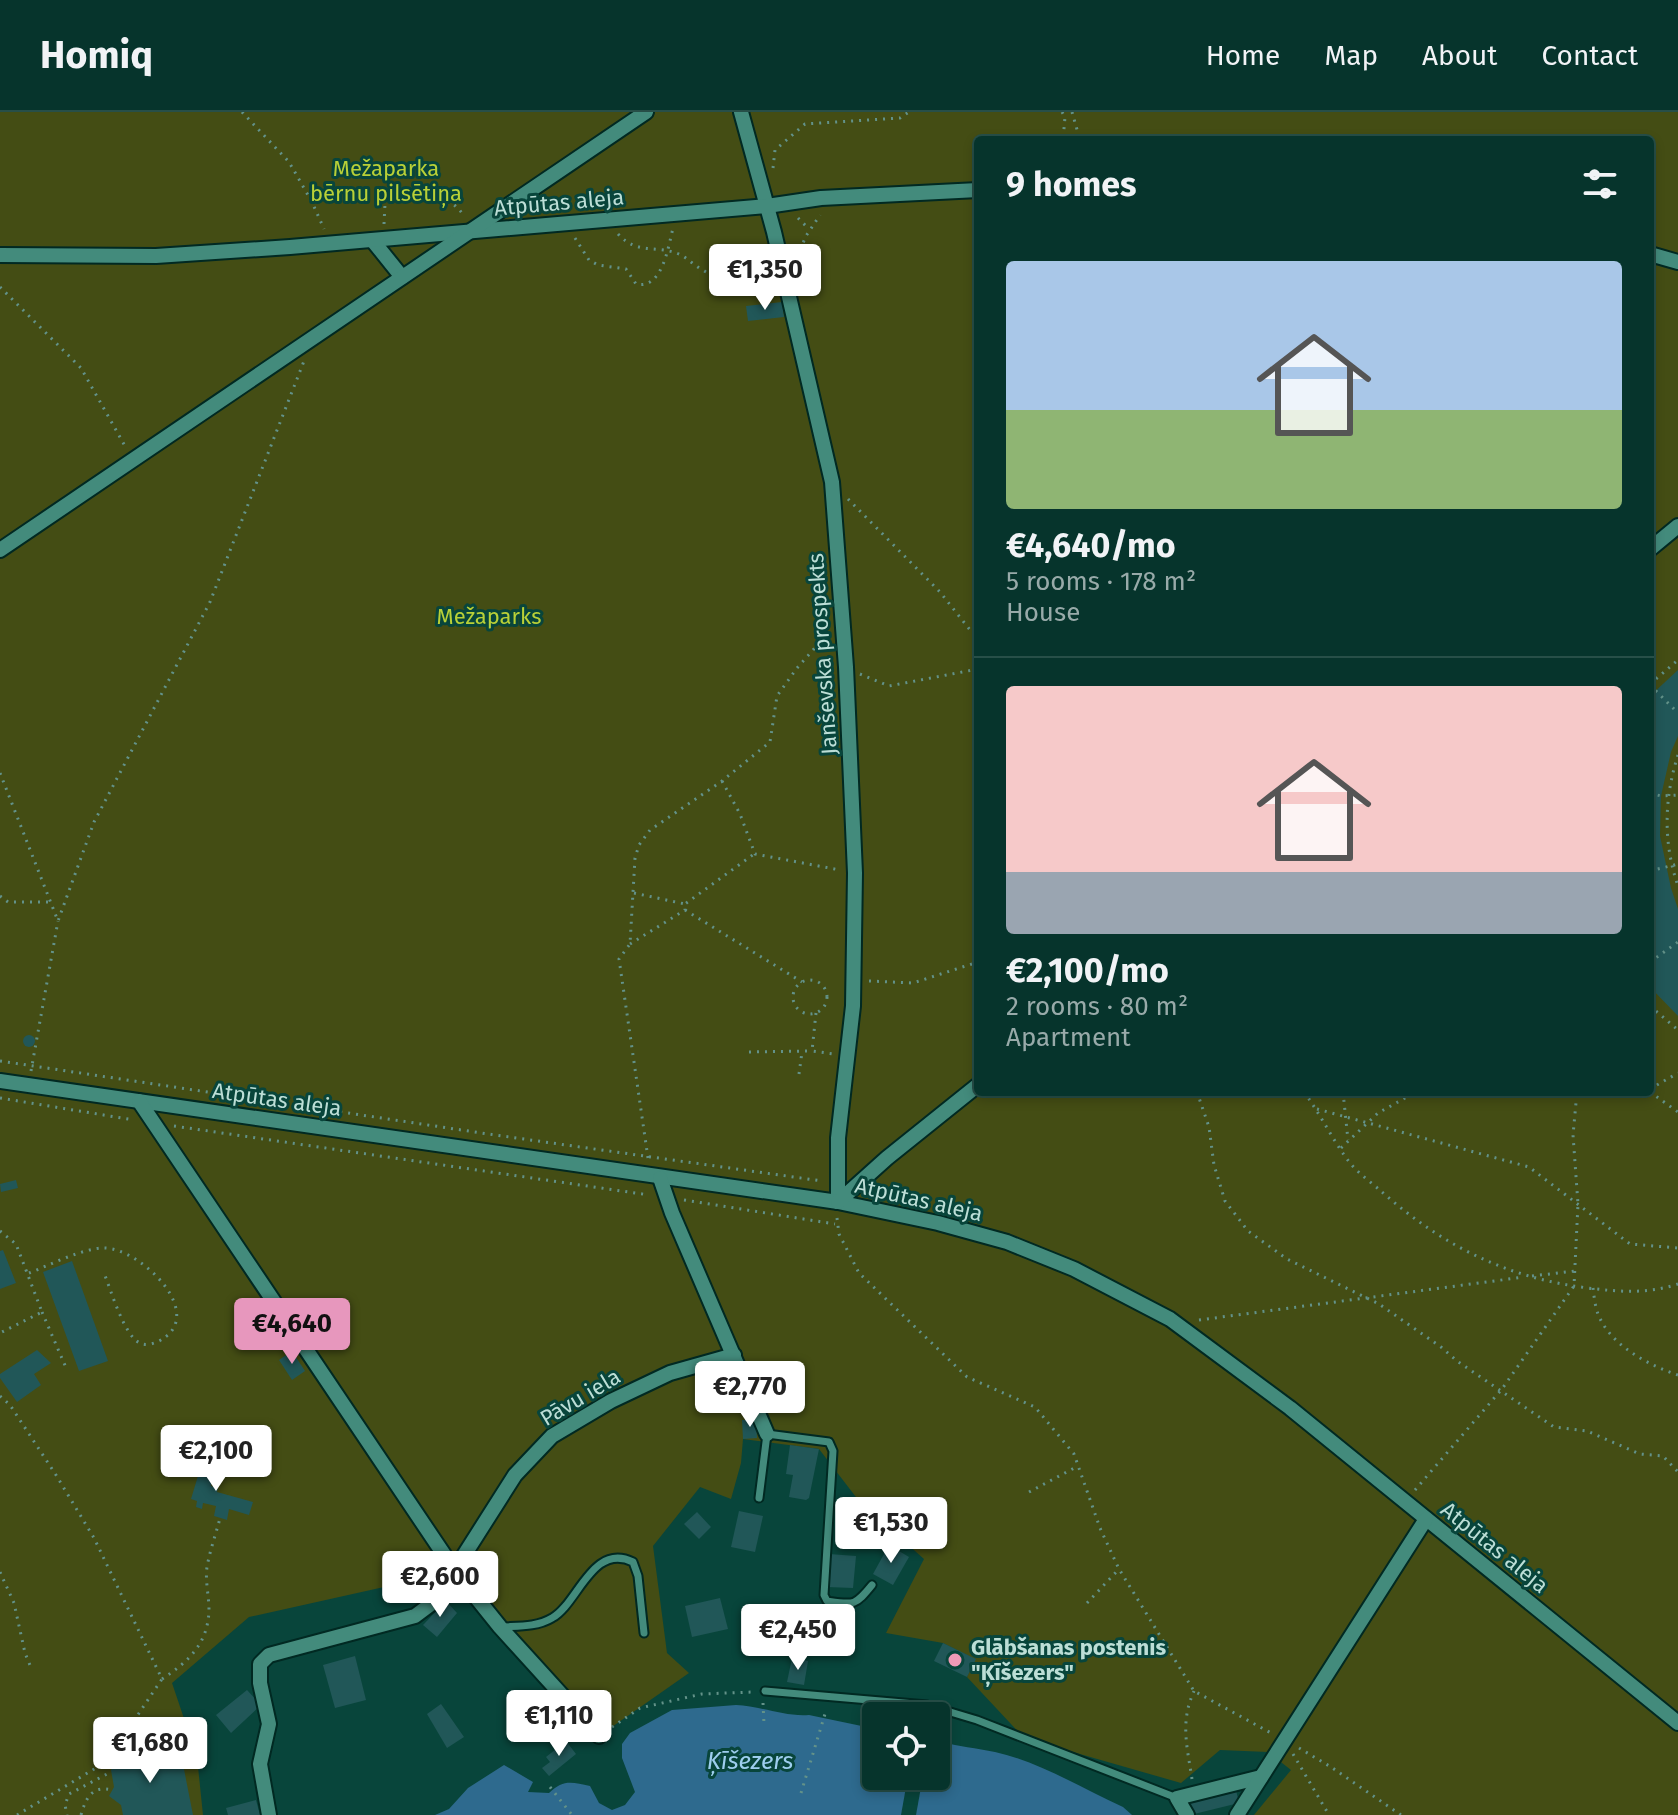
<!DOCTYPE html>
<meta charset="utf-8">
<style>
:root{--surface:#06342c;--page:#143f38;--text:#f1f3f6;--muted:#98aaa9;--line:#274f48;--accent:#e797bd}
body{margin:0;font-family:"Fira Sans",sans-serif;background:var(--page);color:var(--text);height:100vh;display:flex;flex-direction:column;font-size:30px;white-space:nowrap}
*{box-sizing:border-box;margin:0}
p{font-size:26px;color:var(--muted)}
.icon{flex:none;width:44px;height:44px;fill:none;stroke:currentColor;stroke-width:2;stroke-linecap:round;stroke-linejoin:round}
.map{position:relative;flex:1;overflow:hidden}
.drawer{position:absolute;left:974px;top:24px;width:680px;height:960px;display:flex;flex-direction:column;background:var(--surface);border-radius:8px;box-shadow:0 4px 12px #0003,0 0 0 2px var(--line)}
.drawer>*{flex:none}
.tools{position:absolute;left:862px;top:1590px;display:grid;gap:16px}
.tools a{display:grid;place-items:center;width:88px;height:88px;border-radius:8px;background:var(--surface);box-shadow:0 4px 12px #0003,0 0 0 2px var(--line);font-size:40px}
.price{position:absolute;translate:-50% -68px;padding:0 18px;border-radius:8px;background:#fff;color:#222;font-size:26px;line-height:52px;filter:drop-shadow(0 2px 4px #0008)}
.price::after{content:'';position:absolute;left:50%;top:48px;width:24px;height:18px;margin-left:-12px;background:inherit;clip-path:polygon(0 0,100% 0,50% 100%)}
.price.current{background:var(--accent);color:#111}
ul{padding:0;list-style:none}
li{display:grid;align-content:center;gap:16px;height:424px;padding:0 32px}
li+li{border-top:2px solid var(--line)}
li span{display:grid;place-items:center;height:248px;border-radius:8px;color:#555}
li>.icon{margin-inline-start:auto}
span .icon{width:144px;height:144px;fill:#fffc;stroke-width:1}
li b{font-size:34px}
h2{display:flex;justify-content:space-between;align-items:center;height:96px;padding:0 32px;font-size:34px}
header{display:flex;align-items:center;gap:48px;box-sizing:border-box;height:112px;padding:0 40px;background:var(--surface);border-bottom:2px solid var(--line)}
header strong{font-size:38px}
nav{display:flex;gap:44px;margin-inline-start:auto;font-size:28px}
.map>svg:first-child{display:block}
.green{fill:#444d14;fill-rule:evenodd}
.water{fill:#2e6a8e}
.pier{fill:#08453b}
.building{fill:#215758}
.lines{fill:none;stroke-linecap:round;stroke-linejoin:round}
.lane-casing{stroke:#012922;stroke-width:11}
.street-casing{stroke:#012922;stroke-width:18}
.path{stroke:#639289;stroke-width:3;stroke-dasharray:2 6;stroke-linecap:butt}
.lane{stroke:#438b7c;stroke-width:7}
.street{stroke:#438b7c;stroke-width:14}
.poi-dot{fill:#f09ab7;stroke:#08453b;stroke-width:3}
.labels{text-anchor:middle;stroke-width:6;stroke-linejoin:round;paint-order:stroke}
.park-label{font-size:22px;fill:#b9d037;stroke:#08453b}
.street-label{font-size:22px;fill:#bcded6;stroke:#08453b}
.poi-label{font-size:22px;font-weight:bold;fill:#bcded6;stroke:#08453b;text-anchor:start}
.water-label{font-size:24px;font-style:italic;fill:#9eceef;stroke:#08453b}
</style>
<header>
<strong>Homiq</strong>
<nav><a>Home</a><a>Map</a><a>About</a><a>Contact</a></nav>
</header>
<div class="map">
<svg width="1678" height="1703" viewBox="0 0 1678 1703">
<rect width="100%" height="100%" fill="#08453b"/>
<path class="green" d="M0 0H1678V1703H1254L1291 1658 1268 1640 1220 1638 1181 1671 1024 1626 967 1565 975 1547 943 1531 886 1521 924 1447 859 1389 819 1337 743 1327 741 1351 731 1387 700 1375 653 1434 667 1541 689 1561 599 1624 472 1473 415 1457 402 1471 249 1505 172 1571 197 1645 203 1703H0ZM978 28H1650V980H978Z"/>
<path class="water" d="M736 1593C760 1594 785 1605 809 1603L876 1617V1664H936V1630L940 1629C958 1635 977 1636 995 1640 1040 1650 1081 1676 1123 1695L1132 1703H435L449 1697 468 1676 504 1653 533 1670 528 1680 549 1681C563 1667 572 1670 590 1674L599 1691 612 1698 625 1693 635 1680 622 1646V1632L630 1621 672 1598Z"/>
<path class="pier" d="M908 1664H923L916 1703H901Z"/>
<g class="building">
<path d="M782 190 784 205 748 209 746 194Z"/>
<path d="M1678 558V624L1671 640 1661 684 1660 724 1671 776 1678 797V904L1650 875V584Z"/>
<circle cx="29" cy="929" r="6"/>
<path d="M16 1068 18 1076 1 1080 0 1072Z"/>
<path d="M3 1138 16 1171 0 1177V1139Z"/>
<path d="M72 1149 108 1249 79 1259 43 1160Z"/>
<path d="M37 1238 51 1251 34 1262 41 1273 17 1290 0 1266V1262Z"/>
<path d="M292 1239 305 1259 292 1268 279 1248Z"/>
<path d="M756 1307 757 1326 743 1327 742 1308Z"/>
<path d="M790 1333 819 1337 809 1386 806 1388 789 1385 793 1363 786 1362Z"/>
<path d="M204 1344 218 1348 211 1374 218 1376 217 1380 253 1390 249 1403 229 1397 227 1408 214 1404 216 1394 203 1391 202 1397 196 1395 197 1389 191 1387Z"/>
<path d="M739 1399 763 1404 755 1440 731 1435Z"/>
<path d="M697 1400 711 1415 699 1427 684 1412Z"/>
<path d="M889 1433 909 1445 893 1473 873 1462Z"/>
<path d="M829 1442 856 1444 853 1476 827 1475Z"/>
<path d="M720 1486 728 1517 692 1525 685 1494Z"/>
<path d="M446 1489 457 1501 437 1525 423 1513Z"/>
<path d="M943 1531 976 1547 967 1565 934 1549Z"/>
<path d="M355 1544 366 1588 335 1596 323 1553Z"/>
<path d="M792 1546 808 1549 804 1573 787 1570Z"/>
<path d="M247 1578 261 1593 231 1621 216 1603Z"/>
<path d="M441 1592 464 1625 447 1636 427 1602Z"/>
<path d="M131 1629 150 1642 151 1649 182 1647 193 1703H123L121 1693 109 1684 114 1675 111 1658Z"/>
<path d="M566 1629 576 1642 549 1664 542 1656 550 1650 546 1645Z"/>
<path d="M1236 1678 1239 1691 1190 1703 1187 1689Z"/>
<path d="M256 1688 260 1703H228L226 1696Z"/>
</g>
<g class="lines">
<g class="lane-casing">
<g id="lane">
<path d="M759 1386 767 1322 829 1330 833 1339 824 1483 827 1489C854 1493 855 1494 872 1473"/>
<path d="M502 1515C519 1514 537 1515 552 1506 578 1492 592 1430 633 1450L638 1464 644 1521"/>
<path d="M765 1579 927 1593 977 1608 1177 1686"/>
</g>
</g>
<g class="street-casing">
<g id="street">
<path d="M741 0 774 120 832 370 846 555 855 761 853 894 838 1026V1090"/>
<path d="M373 129 402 165"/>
<path d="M1650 142 1678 150"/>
<path d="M0 143 156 144 290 135 767 94 821 86 978 78"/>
<path d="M1650 437 1678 414"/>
<path d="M0 438 646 0"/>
<path d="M0 969 838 1090 938 1111 1007 1130 1074 1157 1170 1207 1290 1296 1678 1611"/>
<path d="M139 989 455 1459 500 1515 599 1624"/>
<path d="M660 1066 672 1101 767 1322"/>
<path d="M838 1090 887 1046 978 973"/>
<path d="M269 1703 260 1652 269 1612 260 1571V1552L269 1543 415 1504 435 1489 515 1363 552 1324 611 1289 670 1261 734 1243"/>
<path d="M1187 1703 1177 1686 1261 1665"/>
<path d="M1237 1703 1426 1407"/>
</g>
</g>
<g class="path">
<path d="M242 0 289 50 312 90 324 117"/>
<path d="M1062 0 1065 5 1063 28"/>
<path d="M1072 0 1080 28"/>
<path d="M773 56 775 38 805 12 900 6 909 0"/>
<path d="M798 106 809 117"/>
<path d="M384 112 385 92C406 69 448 79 464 104"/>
<path d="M618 122C638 144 658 132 681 143 688 147 694 153 701 157 724 171 745 177 772 177"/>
<path d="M575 126 589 148 598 153 626 157 636 172C662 178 668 136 673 116"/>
<path d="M797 145 806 124 820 103"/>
<path d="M0 175 81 256 125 334"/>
<path d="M848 387 940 480 978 528"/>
<path d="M860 562 889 574 978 557"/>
<path d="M1650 572 1678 548"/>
<path d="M1650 573 1678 601"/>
<path d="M1678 643C1664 686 1663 731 1678 774"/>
<path d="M0 661 58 809 94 710 210 490 304 249"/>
<path d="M722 669 740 702 755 742 840 758"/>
<path d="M1650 681 1661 684 1678 683"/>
<path d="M1650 759 1678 752"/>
<path d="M634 781 685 792"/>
<path d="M0 784 8 790H50"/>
<path d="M685 798 802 870"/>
<path d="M630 832 685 798V792L754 742"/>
<path d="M1650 850 1678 830"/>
<circle cx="810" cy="885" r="17"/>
<path d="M869 869 913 871 978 850"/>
<path d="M1650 894 1678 918"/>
<path d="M816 901 812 939 834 942"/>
<path d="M749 940 812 939"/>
<path d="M0 949 495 1023 822 1069"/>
<path d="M31 959 58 809"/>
<path d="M799 962 802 940"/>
<path d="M1650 977 1678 961"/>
<path d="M1197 980 1209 1015 1214 1053 1225 1089 1248 1119 1287 1147 1379 1192 1441 1235 1457 1249 1554 1315 1587 1319 1640 1342 1663 1344 1678 1360"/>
<path d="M1304 980C1321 1003 1333 1029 1350 1051 1359 1062 1372 1071 1382 1080 1443 1134 1507 1166 1588 1176 1620 1180 1647 1182 1678 1172"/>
<path d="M1343 980 1348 1028"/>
<path d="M1650 980 1678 1000"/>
<path d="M0 986 134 1008"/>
<path d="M1317 997 1529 1055 1630 1132 1678 1136"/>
<path d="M174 1014 649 1083"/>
<path d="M1341 1036 1378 1001 1416 980"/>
<path d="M648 1046 619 847 630 832 635 746 639 733 650 718 722 669 770 630 777 584 797 556 829 520"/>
<path d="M684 1088 835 1112"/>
<path d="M837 1106 839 1122 859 1161 967 1265 1035 1295 1074 1342 1100 1416 1119 1457 1194 1579 1271 1621"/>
<path d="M0 1119 16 1132 42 1200 0 1221"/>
<path d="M29 1161C50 1153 83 1136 104 1136 141 1136 211 1205 157 1230 152 1232 145 1234 140 1231 124 1224 111 1178 104 1161"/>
<path d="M1532 1164 1575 1159"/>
<path d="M1593 1176C1594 1184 1595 1194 1598 1202 1610 1233 1648 1253 1678 1263"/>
<path d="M42 1200 67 1258"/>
<path d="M1199 1208 1524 1165"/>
<path d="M0 1284 10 1293 56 1363 94 1426 162 1567 106 1650 107 1662 69 1682 65 1693 67 1703"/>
<path d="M1415 1378 1502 1277 1574 1174 1578 1092 1573 1023 1577 980"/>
<path d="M1029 1380 1078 1354"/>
<path d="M0 1460 14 1491 25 1541 32 1558"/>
<path d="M1087 1491 1119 1457"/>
<path d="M162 1567C188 1550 208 1532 209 1498 209 1484 205 1469 207 1455 210 1438 216 1422 220 1406"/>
<path d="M763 1591 764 1612"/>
<path d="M612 1615 640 1596 702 1582 753 1580"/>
<path d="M1299 1636 1331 1655 1401 1703"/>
<path d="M1293 1642 1329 1703"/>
<path d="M1192 1667C1187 1634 1180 1610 1194 1579"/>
<path d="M550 1675 572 1703"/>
<path d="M801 1681 825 1602"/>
<path d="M17 1703 106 1650"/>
<path d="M81 1703C86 1685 93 1673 112 1678"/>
</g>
<use href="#lane" class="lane"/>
<use href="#street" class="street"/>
</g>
<circle class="poi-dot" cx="955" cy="1548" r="8"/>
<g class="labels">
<g class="park-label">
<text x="386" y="64">Mežaparka<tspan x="386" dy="25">bērnu pilsētiņa</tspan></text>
<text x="489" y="512">Mežaparks</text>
</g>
<g class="street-label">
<text transform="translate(559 90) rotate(-5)" y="8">Atpūtas aleja</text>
<text transform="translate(822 542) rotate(-94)" y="8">Janševska prospekts</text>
<text transform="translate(277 987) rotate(8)" y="8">Atpūtas aleja</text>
<text transform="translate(919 1087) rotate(13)" y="8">Atpūtas aleja</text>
<text transform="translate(580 1285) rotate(-31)" y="8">Pāvu iela</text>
<text transform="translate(1495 1435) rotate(39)" y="8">Atpūtas aleja</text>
</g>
<g class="poi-label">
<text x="971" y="1543">Glābšanas postenis<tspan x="971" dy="25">"Ķīšezers"</tspan></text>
</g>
<g class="water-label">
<text x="750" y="1657">Ķīšezers</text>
</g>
</g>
</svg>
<div class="tools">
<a><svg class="icon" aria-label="locate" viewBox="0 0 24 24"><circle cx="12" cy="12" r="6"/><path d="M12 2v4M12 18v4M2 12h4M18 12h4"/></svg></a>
</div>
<b class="price" style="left:765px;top:200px">€1,350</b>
<b class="price current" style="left:292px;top:1254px">€4,640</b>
<b class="price" style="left:750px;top:1317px">€2,770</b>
<b class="price" style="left:216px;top:1381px">€2,100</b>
<b class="price" style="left:891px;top:1453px">€1,530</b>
<b class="price" style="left:440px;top:1507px">€2,600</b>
<b class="price" style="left:798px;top:1560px">€2,450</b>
<b class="price" style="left:559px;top:1646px">€1,110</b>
<b class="price" style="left:150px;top:1673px">€1,680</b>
<section class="drawer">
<h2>9 homes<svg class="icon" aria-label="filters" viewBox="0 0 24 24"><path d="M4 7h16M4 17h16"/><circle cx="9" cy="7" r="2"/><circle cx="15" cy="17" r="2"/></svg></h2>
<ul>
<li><span style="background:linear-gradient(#a9c7e8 60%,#8fb573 0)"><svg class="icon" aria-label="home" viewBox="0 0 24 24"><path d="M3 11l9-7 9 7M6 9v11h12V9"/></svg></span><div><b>€4,640/mo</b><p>5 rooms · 178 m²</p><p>House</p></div></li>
<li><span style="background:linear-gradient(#f6c9c9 75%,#9aa5b1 0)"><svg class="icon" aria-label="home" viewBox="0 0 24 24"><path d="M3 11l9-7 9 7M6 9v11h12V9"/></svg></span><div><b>€2,100/mo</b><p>2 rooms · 80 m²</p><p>Apartment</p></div></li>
</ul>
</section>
</div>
